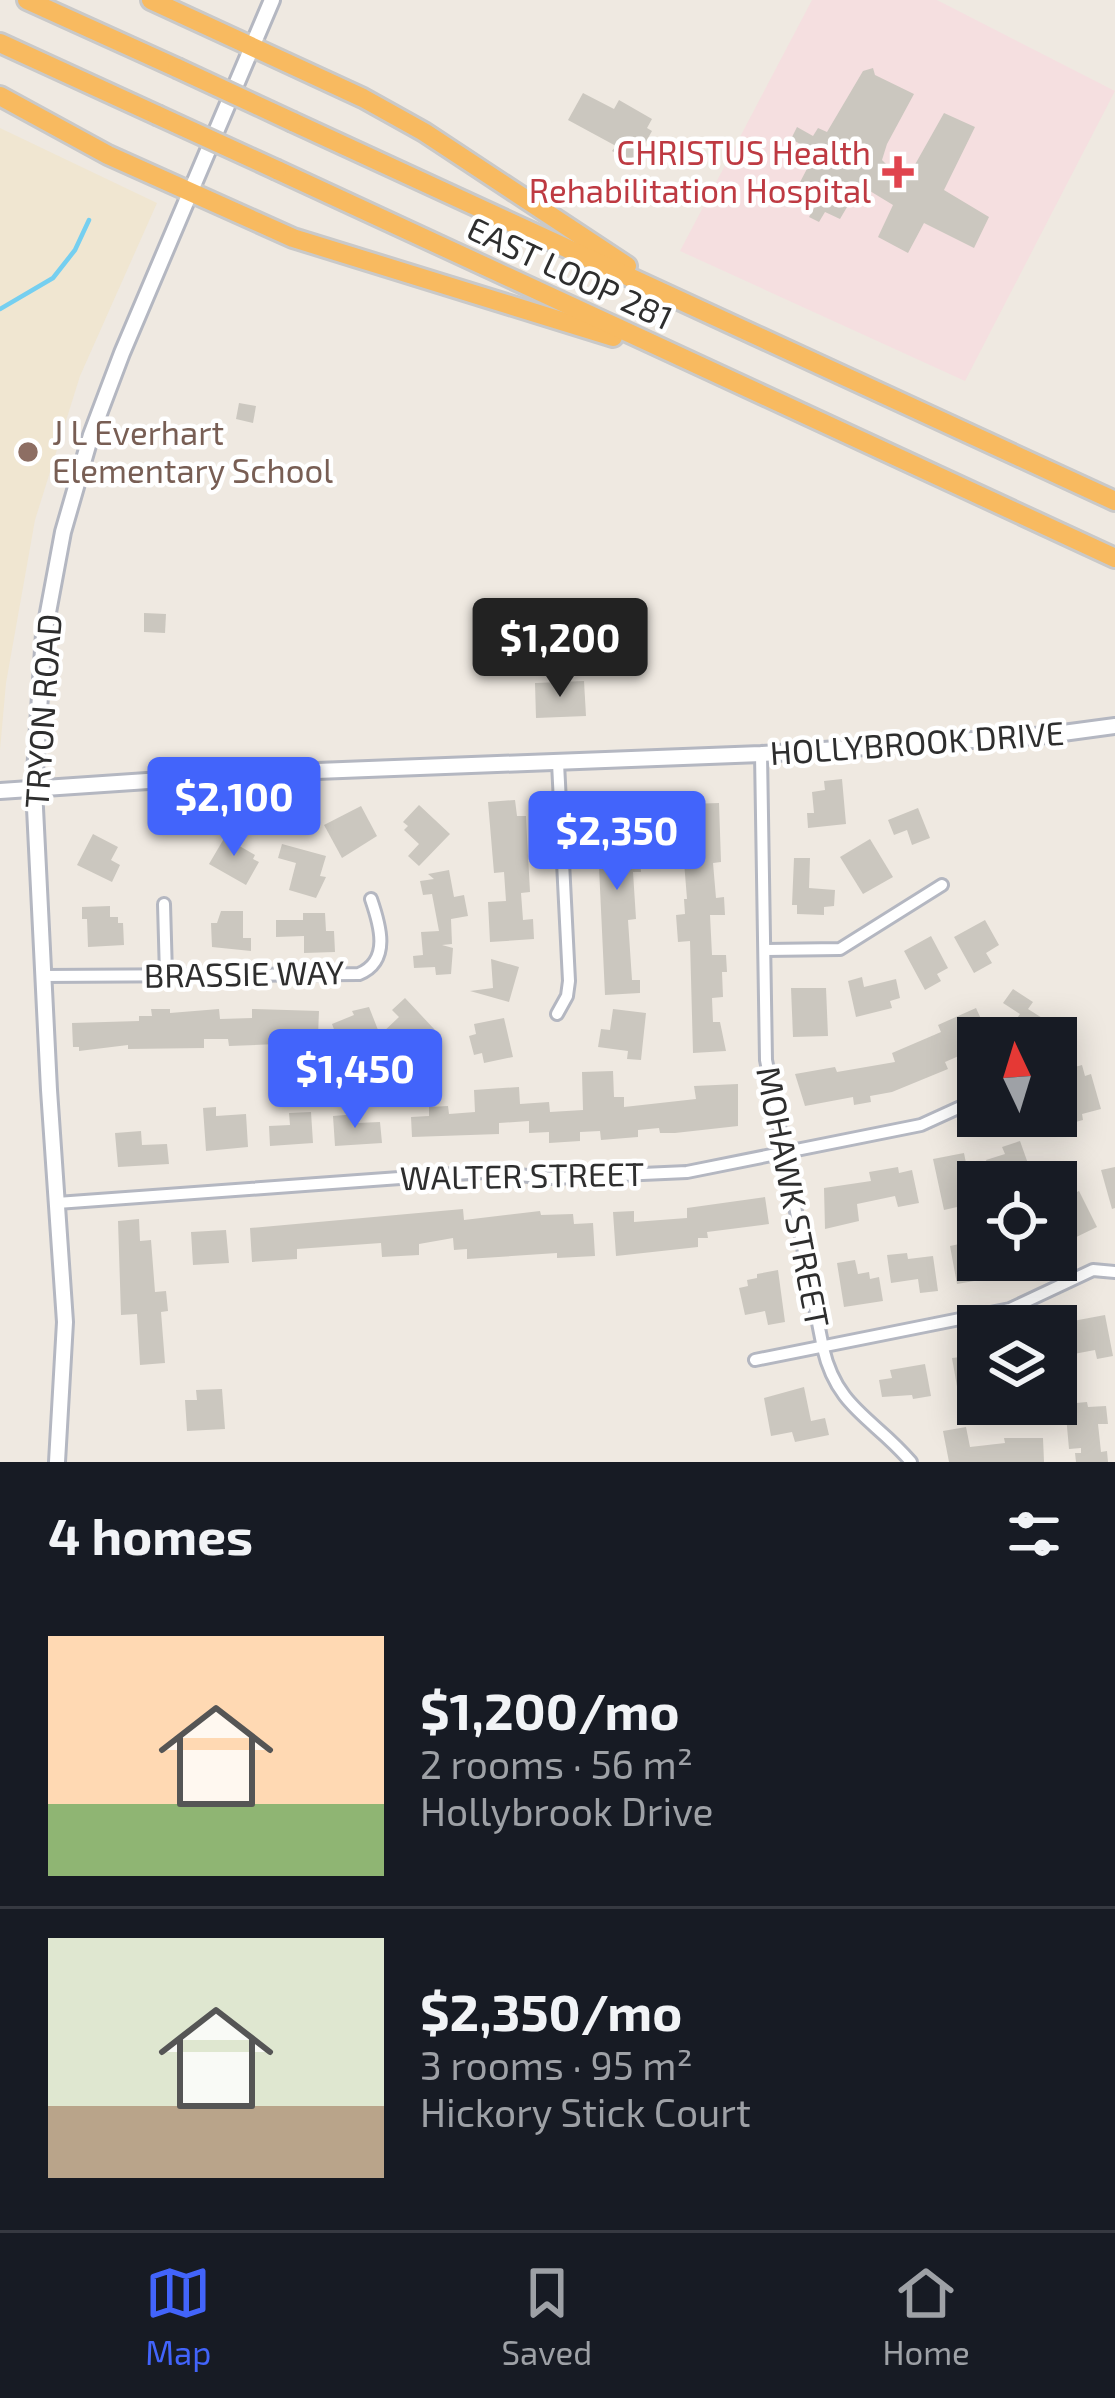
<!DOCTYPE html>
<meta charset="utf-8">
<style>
:root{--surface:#171b24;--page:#242831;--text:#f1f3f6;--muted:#9ea1a6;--line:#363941;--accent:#4264fb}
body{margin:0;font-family:"Exo 2",sans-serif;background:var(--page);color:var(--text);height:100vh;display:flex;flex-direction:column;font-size:45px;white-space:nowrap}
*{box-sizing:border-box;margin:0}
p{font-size:39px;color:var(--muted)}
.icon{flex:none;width:66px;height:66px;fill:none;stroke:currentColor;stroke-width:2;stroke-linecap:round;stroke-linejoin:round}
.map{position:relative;height:1462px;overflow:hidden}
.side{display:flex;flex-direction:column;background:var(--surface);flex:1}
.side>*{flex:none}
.needle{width:78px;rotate:356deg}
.buttons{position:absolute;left:957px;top:1017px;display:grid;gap:24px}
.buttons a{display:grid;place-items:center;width:120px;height:120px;border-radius:0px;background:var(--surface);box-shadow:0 6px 30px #0003;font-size:60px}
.price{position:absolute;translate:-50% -102px;padding:0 27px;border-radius:12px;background:var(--accent);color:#fff;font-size:39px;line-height:78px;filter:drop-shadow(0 3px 6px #0008)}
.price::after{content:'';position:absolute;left:50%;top:72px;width:36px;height:27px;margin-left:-18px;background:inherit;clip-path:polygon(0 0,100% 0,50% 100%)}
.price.current{background:#222;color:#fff}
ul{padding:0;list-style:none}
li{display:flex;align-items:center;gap:36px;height:300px;padding:0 48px}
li+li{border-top:3px solid var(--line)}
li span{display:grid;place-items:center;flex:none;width:336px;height:240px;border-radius:0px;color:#555}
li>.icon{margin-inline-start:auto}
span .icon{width:144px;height:144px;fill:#fffc;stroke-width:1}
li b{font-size:51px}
h2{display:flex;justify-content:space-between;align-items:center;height:144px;padding:0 48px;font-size:51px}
.tabs{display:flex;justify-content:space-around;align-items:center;height:168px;border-top:3px solid var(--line);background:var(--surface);font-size:33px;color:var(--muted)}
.tabs a{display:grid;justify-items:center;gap:6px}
.tabs .current{color:var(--accent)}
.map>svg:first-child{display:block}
.education{fill:#f0e6d1}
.medical{fill:#f5dfe0}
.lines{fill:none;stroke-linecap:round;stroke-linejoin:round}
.stream{stroke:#75cff0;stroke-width:4.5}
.building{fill:#cbc7bf}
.minor-casing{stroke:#b4b7c1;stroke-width:16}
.tertiary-casing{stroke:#b4b7c1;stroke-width:20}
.trunk-casing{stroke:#c9c9c9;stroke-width:24}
.minor{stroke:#fff;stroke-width:10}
.tertiary{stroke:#fff;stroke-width:14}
.trunk{stroke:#f8ba60;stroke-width:18}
.trunk-bridge-casing{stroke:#c9c9c9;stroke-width:24;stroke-linecap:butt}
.trunk-bridge{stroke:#f8ba60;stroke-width:18}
.health-dot{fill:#e0444e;stroke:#fff;stroke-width:4.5}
.education-dot{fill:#8d6e63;stroke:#fff;stroke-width:4.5}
.labels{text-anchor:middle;stroke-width:9;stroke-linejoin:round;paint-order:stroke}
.health-label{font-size:33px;fill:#be3a42;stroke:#fff;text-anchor:end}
.street-label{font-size:33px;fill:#2e2e2e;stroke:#fff}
.education-label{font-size:33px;fill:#785e54;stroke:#fff;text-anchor:start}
</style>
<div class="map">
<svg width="1115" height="1462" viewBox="0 0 1115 1462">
<rect width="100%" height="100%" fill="#efe9e1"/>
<path class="education" d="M0 128 157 203 80 376 35 520 6 683 0 750Z"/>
<path class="medical" d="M812 0H937L1115 91 965 381 680 251Z"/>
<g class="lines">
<path class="stream" d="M0 309 53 278 75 250 89 220"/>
</g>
<g class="building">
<path d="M873 68 875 75 914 94 887 144 882 160 886 164 908 177 944 113 975 127 944 190 989 217 974 248 924 223 908 253 878 237 893 205 865 188 856 205 850 202 840 219 825 212 819 222 809 217 819 199 797 188 810 163 801 157 806 147 791 139 797 127 813 136 818 128 827 132 863 71Z"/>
<path d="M583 93 614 109 619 100 652 119 647 128 652 131 634 163 612 151 616 146 568 120Z"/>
<path d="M239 403 256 406 253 423 236 419Z"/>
<path d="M144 613 166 614 165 633 144 632Z"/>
<path d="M584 681 586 716 536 718 535 683Z"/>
<path d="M842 779 846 824 808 828 807 813H814L812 792 825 790 824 781Z"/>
<path d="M688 796 689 804 719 803 721 862 713 863 716 898 724 897 725 915H710L712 955H726L727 972H722L723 997 712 998 713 1022H720L726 1051 693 1053 690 941 678 942 676 915 685 914 684 899H687L683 849H687L685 814H672L671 797Z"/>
<path d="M515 800 517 816H526L527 837 530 892 521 893 523 920 533 919 534 939 490 942 488 902 506 901 504 872 494 873 488 802Z"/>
<path d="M634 800 636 832 631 833 632 860 640 859 641 872H633L636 919 628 920 632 980H640V993L605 995 596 803Z"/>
<path d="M419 805 450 834 419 866 408 856 419 844 404 830 408 826 403 822Z"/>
<path d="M361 806 377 836 342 858 324 825Z"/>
<path d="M918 808 930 838 912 845 907 830 894 835 888 820Z"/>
<path d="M229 830 240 836 236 844 255 855 253 859 259 862 246 885 209 864Z"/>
<path d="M93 834 118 847 111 860 120 865 112 882 77 865Z"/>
<path d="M870 839 893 877 863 894 840 857Z"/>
<path d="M282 844 326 856 320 876 326 877 316 898 289 890 296 863 278 858Z"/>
<path d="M794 858H810L809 888 835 890 834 906 824 907V915L797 914V905H792Z"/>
<path d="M449 870 454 897 464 895 468 916 451 919 452 944 442 945 453 948 451 974 436 975 435 967 414 968 413 956 423 955 421 932 439 931 432 894 423 895 420 881 434 879 428 874Z"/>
<path d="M110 906V917H118V923H123L124 945 88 947 87 919H82V907Z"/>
<path d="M221 911H243V938H251V951L212 947 211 923H217Z"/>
<path d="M303 913H325L326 931H334L335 952 304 953V936L276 937V920H303Z"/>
<path d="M985 920 999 945 986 953 992 963 974 973 954 937Z"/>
<path d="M931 936 948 968 937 974 941 981 925 990 904 951Z"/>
<path d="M491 959 519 967 509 1002 470 991 493 988Z"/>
<path d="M862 977 864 987 896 979 900 998 890 1001 892 1008 856 1017 848 981Z"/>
<path d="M791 988H826L828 1036 793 1037Z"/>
<path d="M1013 989 1033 1002 1028 1009 1058 1028 1051 1038H1012L1006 1034 1020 1014 1003 1003Z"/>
<path d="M405 998 435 1030 409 1055 394 1039 346 1061 332 1024 354 1015 352 1011 369 1007 380 1035 399 1017 392 1010Z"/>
<path d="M976 1008 988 1034 964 1044 968 1052 945 1062 948 1069 892 1092 870 1096 871 1102 854 1105 853 1097 805 1106 795 1074 835 1067 837 1072 895 1062 892 1053 941 1032 938 1025Z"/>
<path d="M151 1009H170V1013L219 1009 220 1019 252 1018V1009L319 1011 318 1036H313V1045L288 1044V1048H277V1044L229 1046 228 1039H204V1048L128 1049V1045L79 1051V1047H73L72 1023 139 1021V1016H152Z"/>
<path d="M613 1009 646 1013 641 1060 627 1059 628 1051 598 1047 601 1029 610 1030Z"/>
<path d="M504 1018 513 1057 484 1063 482 1053 474 1055 469 1036 476 1034 474 1024Z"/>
<path d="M1082 1065 1085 1076 1091 1074 1101 1109 1082 1114 1083 1120 1061 1126 1056 1108V1072Z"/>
<path d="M613 1071 614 1097H624V1107L696 1099 694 1086 738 1084V1126L675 1133H660L659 1128 638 1130V1137L601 1140 600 1131 580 1132V1141L549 1143V1132L529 1133V1121L499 1123V1134L412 1137 411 1117 429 1116V1107L448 1106 449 1114 475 1112 474 1090 519 1087 520 1104 549 1102 550 1112 583 1110 582 1072Z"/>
<path d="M216 1107V1116L246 1114 248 1147 206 1151 203 1108Z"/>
<path d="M311 1112 313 1143 270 1146 269 1126 290 1125 289 1113Z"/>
<path d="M357 1114V1123L380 1122 382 1143 335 1146 333 1116Z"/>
<path d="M141 1131 142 1145 167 1144 169 1164 118 1167 115 1133Z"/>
<path d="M1020 1141 1031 1172 993 1182 986 1160 1005 1154 1002 1147Z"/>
<path d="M964 1153 968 1173 960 1175 966 1205 944 1210 933 1159Z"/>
<path d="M898 1167 899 1173 912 1170 919 1203 898 1207 895 1196 857 1204 859 1221 825 1229 824 1188 871 1181 869 1172Z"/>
<path d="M1115 1167V1208L1112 1209 1101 1170Z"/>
<path d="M1079 1191 1097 1227 1068 1241 1056 1218V1202Z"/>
<path d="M765 1197 769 1224 707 1232 708 1238H698V1247L616 1256 613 1212 634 1211V1222L687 1218V1208Z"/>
<path d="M463 1209 464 1220 540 1211 541 1215 573 1214 574 1224 593 1223 595 1256 557 1258V1253L467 1259V1249L454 1250 453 1238 419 1244V1255L382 1257 381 1243 297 1249V1259L252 1262 250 1228Z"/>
<path d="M139 1219 140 1241 151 1240 155 1292 166 1291 168 1311 161 1312 165 1363 140 1365 137 1314 121 1315 118 1221Z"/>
<path d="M226 1230 229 1263 193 1265 191 1232Z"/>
<path d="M978 1240V1260L1013 1262 990 1270 991 1278 957 1284 950 1246Z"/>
<path d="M907 1253 908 1259 933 1256 938 1291 920 1293 918 1279 891 1283 887 1255Z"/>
<path d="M855 1260 858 1274 869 1272 870 1279 879 1277 883 1301 844 1307 837 1263Z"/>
<path d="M778 1270 785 1322 768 1325 765 1311 745 1315 739 1288 748 1286 747 1280 757 1278V1274Z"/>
<path d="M1105 1315 1113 1356 1097 1359 1095 1350 1063 1356 1057 1324Z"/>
<path d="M978 1355V1388L958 1392 952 1358Z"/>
<path d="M925 1364 931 1396 913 1399 912 1395 882 1397 879 1380 892 1378 890 1370Z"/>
<path d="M804 1387 811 1421 825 1418 829 1435 795 1442 792 1432 771 1436 764 1398Z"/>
<path d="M222 1389 225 1429 187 1431 185 1400H197L196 1390Z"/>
<path d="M1087 1402 1088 1407 1106 1406 1108 1424H1098L1101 1452 1107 1451 1108 1462H1076L1075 1453H1081V1448L1069 1449 1065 1404Z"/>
<path d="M966 1427 970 1447 1005 1443 1004 1438H1043L1044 1462H949L943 1431Z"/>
</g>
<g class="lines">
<g class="minor-casing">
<g id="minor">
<path d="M761 754 766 1060 823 1348C837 1409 875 1419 911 1462"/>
<path d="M164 904 166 975"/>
<path d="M766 950 840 949 942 885"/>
<path d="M43 976 359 974C391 961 380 925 371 899"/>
<path d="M557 1014 567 996 569 981 558 763"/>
<path d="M57 1203 482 1172 553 1178 687 1172 921 1125 978 1099"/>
<path d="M755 1360 1010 1309 1093 1270 1115 1272"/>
</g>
</g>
<g class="tertiary-casing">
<g id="tertiary">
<path d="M0 791 265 773 761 754 1048 735 1115 726"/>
<path d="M57 1462 65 1322 49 1090 34 788 44 634 63 532 91 435 122 353 272 0"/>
</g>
</g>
<g class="trunk-casing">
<g id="trunk">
<path d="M27 0 177 68"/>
<path d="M151 0 363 98 424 132 627 266"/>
<path d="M0 43 157 115"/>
<path d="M0 96 108 155 293 238 613 337"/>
<path d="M293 122 1115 501"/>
<path d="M277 170 1115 558"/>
</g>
</g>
<use href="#minor" class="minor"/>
<use href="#tertiary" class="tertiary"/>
<use href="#trunk" class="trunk"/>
<g class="trunk-bridge-casing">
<g id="trunk-bridge">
<path d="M177 68 293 122"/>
<path d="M157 115 277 170"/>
</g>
</g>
<use href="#trunk-bridge" class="trunk-bridge"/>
</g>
<path class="health-dot" d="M892 154h12v12h12v12h-12v12h-12v-12h-12v-12h12z"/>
<circle class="education-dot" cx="28" cy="452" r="12"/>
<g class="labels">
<g class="health-label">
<text x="871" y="165">CHRISTUS Health<tspan x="871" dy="38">Rehabilitation Hospital</tspan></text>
</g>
<g class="street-label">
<text transform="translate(570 273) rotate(25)" y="12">EAST LOOP 281</text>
<text transform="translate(43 711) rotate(-86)" y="12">TRYON ROAD</text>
<text transform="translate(917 743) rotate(-4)" y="12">HOLLYBROOK DRIVE</text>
<text transform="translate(244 974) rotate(-1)" y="12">BRASSIE WAY</text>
<text transform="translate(522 1176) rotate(-1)" y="12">WALTER STREET</text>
<text transform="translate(793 1197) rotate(79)" y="12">MOHAWK STREET</text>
</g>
<g class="education-label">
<text x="52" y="445">J L Everhart<tspan x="52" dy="38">Elementary School</tspan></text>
</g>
</g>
</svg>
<div class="buttons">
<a><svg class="needle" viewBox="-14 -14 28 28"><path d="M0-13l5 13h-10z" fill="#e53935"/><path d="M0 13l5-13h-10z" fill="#9ea1a6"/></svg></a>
<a><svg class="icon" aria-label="locate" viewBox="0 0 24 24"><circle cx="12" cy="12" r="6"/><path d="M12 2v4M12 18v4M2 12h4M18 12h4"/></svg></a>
<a><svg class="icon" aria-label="layers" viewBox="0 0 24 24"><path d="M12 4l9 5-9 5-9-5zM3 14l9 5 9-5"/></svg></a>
</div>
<b class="price current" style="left:560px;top:700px">$1,200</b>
<b class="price" style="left:234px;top:859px">$2,100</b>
<b class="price" style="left:617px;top:893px">$2,350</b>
<b class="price" style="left:355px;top:1131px">$1,450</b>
</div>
<section class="side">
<h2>4 homes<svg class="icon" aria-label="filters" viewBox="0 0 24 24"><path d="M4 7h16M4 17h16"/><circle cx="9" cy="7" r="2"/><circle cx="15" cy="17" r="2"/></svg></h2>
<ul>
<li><span style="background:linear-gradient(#ffd9b3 70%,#8fb573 0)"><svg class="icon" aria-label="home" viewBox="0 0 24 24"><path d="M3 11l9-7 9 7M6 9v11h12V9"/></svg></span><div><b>$1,200/mo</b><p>2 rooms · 56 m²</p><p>Hollybrook Drive</p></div></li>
<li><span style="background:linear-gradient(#dfe7d0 70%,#b9a48a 0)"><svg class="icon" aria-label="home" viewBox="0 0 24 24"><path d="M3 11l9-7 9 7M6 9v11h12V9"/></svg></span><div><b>$2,350/mo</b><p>3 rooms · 95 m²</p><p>Hickory Stick Court</p></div></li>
</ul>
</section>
<nav class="tabs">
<a class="current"><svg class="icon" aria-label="map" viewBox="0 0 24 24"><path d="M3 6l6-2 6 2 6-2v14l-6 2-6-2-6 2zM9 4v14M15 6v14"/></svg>Map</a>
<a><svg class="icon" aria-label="saved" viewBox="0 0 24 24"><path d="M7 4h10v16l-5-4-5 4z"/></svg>Saved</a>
<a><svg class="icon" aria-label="home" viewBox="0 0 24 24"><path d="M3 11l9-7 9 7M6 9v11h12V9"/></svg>Home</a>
</nav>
